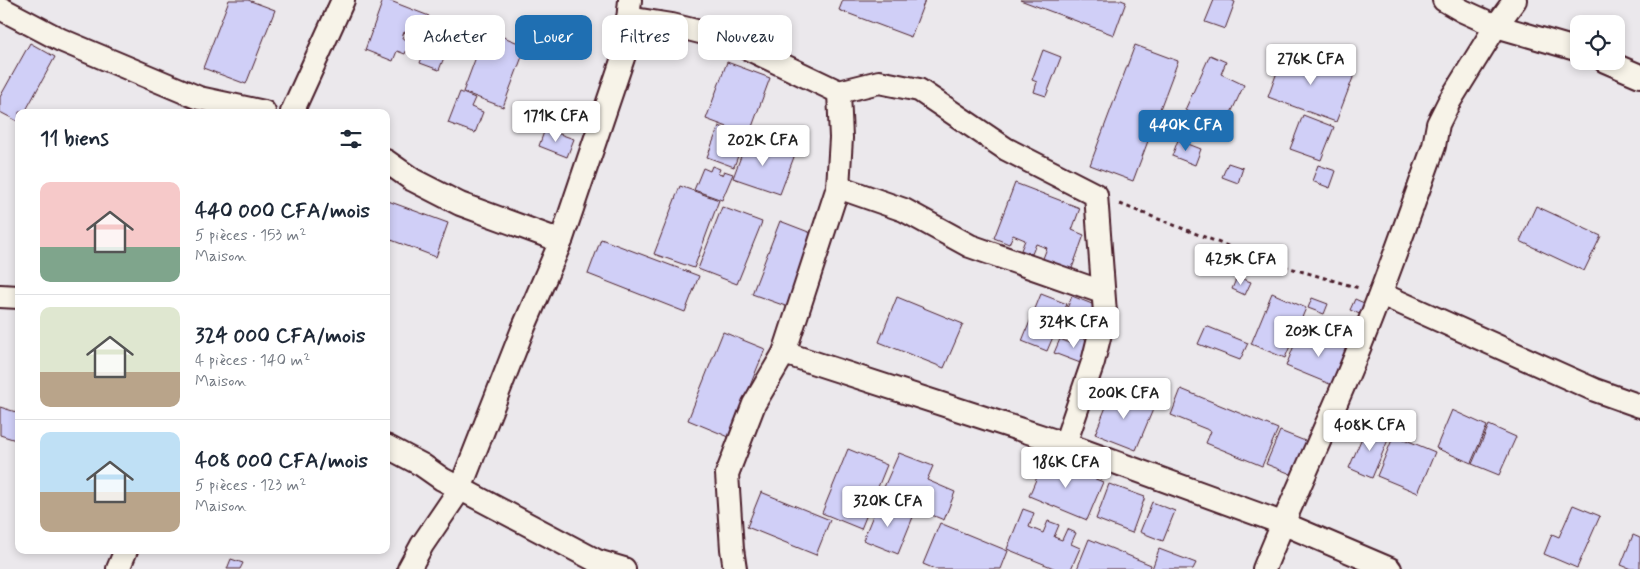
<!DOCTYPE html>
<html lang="fr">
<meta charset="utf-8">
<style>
:root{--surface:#fff;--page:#f2f2f3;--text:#1f2937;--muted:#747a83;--line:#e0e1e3;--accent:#1f6fb2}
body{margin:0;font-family:Mynerve,sans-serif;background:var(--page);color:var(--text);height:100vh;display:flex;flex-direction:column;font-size:19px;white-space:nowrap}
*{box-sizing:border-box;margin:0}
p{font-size:16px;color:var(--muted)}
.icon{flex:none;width:28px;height:28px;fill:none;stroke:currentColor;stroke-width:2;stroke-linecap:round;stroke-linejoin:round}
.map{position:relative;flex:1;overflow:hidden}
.drawer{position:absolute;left:15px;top:109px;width:375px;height:445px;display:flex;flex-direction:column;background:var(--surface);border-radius:10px;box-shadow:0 2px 8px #0003}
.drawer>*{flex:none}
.banner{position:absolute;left:405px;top:15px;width:475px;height:45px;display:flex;gap:10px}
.fabs{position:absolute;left:1570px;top:15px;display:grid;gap:10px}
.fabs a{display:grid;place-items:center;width:55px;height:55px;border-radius:10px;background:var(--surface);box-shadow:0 2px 8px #0003;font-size:25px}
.price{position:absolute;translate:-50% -42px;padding:0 11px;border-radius:5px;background:#fff;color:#222;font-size:16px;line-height:32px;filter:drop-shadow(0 1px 2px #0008)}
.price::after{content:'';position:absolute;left:50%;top:30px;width:15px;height:11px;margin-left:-8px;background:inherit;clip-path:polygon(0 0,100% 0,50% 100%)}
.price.selected{background:var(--accent);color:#fff}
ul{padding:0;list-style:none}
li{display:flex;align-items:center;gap:15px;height:125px;padding:0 25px}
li+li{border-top:1px solid var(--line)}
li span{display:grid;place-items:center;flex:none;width:140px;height:100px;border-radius:10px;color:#555}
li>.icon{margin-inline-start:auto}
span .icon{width:60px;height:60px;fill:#fffc;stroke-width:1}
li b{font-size:21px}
h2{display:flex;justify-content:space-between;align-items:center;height:60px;padding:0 25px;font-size:21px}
.pill{padding:0 18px;border-radius:10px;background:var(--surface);box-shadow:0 2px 8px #0003;font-size:18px;line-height:45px}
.pill.selected{background:var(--accent);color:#fff}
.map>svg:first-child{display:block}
.building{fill:#d0cff7;stroke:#4a1f2b}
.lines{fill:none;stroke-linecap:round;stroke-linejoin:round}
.minor-casing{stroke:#4a1f2b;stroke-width:26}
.path{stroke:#4a1f2b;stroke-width:3;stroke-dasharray:4 4;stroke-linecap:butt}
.minor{stroke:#f7f3e8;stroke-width:22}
</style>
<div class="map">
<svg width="1640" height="569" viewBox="0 0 1640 569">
<rect width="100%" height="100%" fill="#ebe8ec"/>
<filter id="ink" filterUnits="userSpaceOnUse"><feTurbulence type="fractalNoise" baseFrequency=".02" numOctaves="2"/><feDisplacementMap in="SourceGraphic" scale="10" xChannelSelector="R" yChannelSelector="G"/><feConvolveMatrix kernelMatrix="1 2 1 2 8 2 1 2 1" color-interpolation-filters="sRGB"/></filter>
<g filter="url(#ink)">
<g class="building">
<path d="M229 0H248L275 10 246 84 203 68Z"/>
<path d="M383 0H388L429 16 421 38 404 32 402 38 410 41 405 54 397 51 393 61 365 50Z"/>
<path d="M843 0H925L911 37 839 10Z"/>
<path d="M1020 0H1121L1126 2 1114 35Z"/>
<path d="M1214 0H1231L1235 2 1225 29 1205 22Z"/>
<path d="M486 30 526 46 503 107 463 92Z"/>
<path d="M30 43 55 57 25 112H19V122L0 112V97Z"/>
<path d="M1135 45 1178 61 1133 181 1090 165Z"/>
<path d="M426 47 445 55 439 70 420 63Z"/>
<path d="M1043 50 1061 57 1046 96 1034 92 1037 82 1032 80Z"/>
<path d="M1285 50 1354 75 1336 122 1268 97Z"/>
<path d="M1210 55 1226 62 1221 74 1244 85 1224 128 1185 110Z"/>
<path d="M727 62 770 78 749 135 706 119Z"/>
<path d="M460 92 475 98 471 107 483 112 475 133 448 123Z"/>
<path d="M1303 115 1334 127 1321 160 1290 149Z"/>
<path d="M719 126 745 136 734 167 707 157Z"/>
<path d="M545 129 574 139 567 157 539 146Z"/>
<path d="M747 140 794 157 780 194 733 178Z"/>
<path d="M1178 140 1201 149 1195 165 1172 156Z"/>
<path d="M1228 163 1243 168 1238 183 1222 177Z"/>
<path d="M1318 165 1336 171 1330 188 1312 181Z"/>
<path d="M712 166 720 169 718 174 722 175 724 171 733 174 722 200 694 190 703 168 710 171Z"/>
<path d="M1015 183 1080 208 1072 230 1084 235 1071 271 1042 261 1047 248 1036 244 1032 254 1021 250 1025 240 1013 235 1009 244 994 238Z"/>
<path d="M680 186 719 200 694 268 654 254Z"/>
<path d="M388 201 448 223 436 257 386 238V206Z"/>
<path d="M1536 206 1601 236 1584 271 1520 241Z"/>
<path d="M722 207 762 222 737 284 698 269Z"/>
<path d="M780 221 819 236 791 308 752 294Z"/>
<path d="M601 239 699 276 685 312 588 274Z"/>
<path d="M1237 277 1251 282 1245 295 1232 289Z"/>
<path d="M1272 293 1306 308 1285 358 1251 344Z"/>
<path d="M1041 294 1067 304 1047 351 1022 341Z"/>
<path d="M1072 296 1102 308 1090 339 1060 326Z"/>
<path d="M897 297 963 324 944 368 879 342Z"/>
<path d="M1312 298 1328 304 1324 314 1308 308Z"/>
<path d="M1355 299 1371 306 1367 317 1350 310Z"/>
<path d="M1206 326 1248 343 1240 360 1198 344Z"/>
<path d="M1300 330 1352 351 1337 387 1286 366Z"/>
<path d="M723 332 765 349 729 437 688 420Z"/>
<path d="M1073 335 1092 342 1083 364 1054 353 1060 339 1070 343Z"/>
<path d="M1108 389 1154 407 1136 450 1095 434 1108 402 1103 400Z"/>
<path d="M1181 389 1278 429 1262 466 1206 443 1211 431 1171 415Z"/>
<path d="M0 407 19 413V441L0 435Z"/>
<path d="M1452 410 1487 426 1471 463 1436 448Z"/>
<path d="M1489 425 1516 437 1499 475 1472 464Z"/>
<path d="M1367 426 1390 435 1372 478 1349 468Z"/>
<path d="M1280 431 1315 445 1301 478 1266 464Z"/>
<path d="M1394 435 1435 452 1418 493 1377 476Z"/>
<path d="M848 449 887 465 861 529 822 513Z"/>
<path d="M899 453 933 466 927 480 955 492 944 520 881 494Z"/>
<path d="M1045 458 1103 482 1087 520 1029 496Z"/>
<path d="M1109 484 1145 497 1132 533 1096 519Z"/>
<path d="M761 492 830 520 816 555 747 527Z"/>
<path d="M1152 502 1175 511 1163 541 1140 532Z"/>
<path d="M878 503 913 517 898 554 863 540Z"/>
<path d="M1573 505 1600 516 1577 568 1544 554 1552 534 1559 537Z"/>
<path d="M1023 509 1034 513 1029 527 1043 533 1048 521 1059 525 1054 537 1062 540 1067 529 1076 533 1071 544 1080 548 1071 569H1056L1007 549Z"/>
<path d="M940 523 1008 551 1001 569H935L923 564Z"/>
<path d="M1633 535 1640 538V569H1631L1621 565Z"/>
<path d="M1089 539 1151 565 1150 569H1077Z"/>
<path d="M1159 549 1196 563 1193 569H1152Z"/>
<path d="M231 559 243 563 240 569H227Z"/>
</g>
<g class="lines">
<g class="minor-casing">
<g id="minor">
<path d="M1444 0 1463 11 1496 26 1579 50"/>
<path d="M0 8 61 40 199 98 264 112"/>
<path d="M628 18 672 25 728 39 839 92 879 82 919 90 1006 149 1096 195 1105 313 1093 362 1065 444"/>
<path d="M1605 61 1640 76"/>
<path d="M292 112 343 0"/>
<path d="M386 161 413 180 460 204 561 241"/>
<path d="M838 187 904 210 970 246 1102 292"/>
<path d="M1381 294 1595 390 1640 406"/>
<path d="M0 296 19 297"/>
<path d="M784 353 1065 444 1282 523 1390 569"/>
<path d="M386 446 422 465 442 479 597 561 624 569"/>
<path d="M118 569 126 550"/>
<path d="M409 569 422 545 460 489 523 329 561 241 625 52 630 0"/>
<path d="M735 569 732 549 727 474 754 404 784 353 838 187 841 138 839 92"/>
<path d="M1264 569C1291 502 1322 437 1350 370 1381 297 1407 221 1434 146L1438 124 1449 102 1496 26 1515 0"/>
</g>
</g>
<path class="path" d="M1120 204 1266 261 1359 288"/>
<use href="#minor" class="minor"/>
</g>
</g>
</svg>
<div class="fabs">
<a><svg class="icon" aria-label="locate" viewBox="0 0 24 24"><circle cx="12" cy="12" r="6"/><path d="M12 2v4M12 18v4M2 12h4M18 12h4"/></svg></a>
</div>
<b class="price" style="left:1311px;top:86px">276K CFA</b>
<b class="price" style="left:556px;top:143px">171K CFA</b>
<b class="price selected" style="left:1186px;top:152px">440K CFA</b>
<b class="price" style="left:763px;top:167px">202K CFA</b>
<b class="price" style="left:1241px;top:286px">425K CFA</b>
<b class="price" style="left:1074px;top:349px">324K CFA</b>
<b class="price" style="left:1319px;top:358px">203K CFA</b>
<b class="price" style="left:1124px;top:420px">200K CFA</b>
<b class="price" style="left:1370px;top:452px">408K CFA</b>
<b class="price" style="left:1066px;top:489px">186K CFA</b>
<b class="price" style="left:888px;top:528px">320K CFA</b>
<div class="banner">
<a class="pill">Acheter</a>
<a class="pill selected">Louer</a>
<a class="pill">Filtres</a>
<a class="pill">Nouveau</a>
</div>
<section class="drawer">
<h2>11 biens<svg class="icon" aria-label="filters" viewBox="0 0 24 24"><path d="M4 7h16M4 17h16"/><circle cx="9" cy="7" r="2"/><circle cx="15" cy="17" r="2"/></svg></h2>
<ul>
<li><span style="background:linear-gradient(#f6c9c9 65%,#7fa58c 0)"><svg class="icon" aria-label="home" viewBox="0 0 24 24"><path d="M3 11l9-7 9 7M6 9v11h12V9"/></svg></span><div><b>440 000 CFA/mois</b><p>5 pièces · 153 m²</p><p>Maison</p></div></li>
<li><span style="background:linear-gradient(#dfe7d0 65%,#b9a48a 0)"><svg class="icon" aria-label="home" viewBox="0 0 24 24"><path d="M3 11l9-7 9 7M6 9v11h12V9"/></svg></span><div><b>324 000 CFA/mois</b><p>4 pièces · 140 m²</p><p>Maison</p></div></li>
<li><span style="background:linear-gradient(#bfe0f5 60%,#b9a48a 0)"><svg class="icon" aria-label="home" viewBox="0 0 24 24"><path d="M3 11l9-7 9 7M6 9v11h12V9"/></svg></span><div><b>408 000 CFA/mois</b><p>5 pièces · 123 m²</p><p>Maison</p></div></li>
</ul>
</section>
</div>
